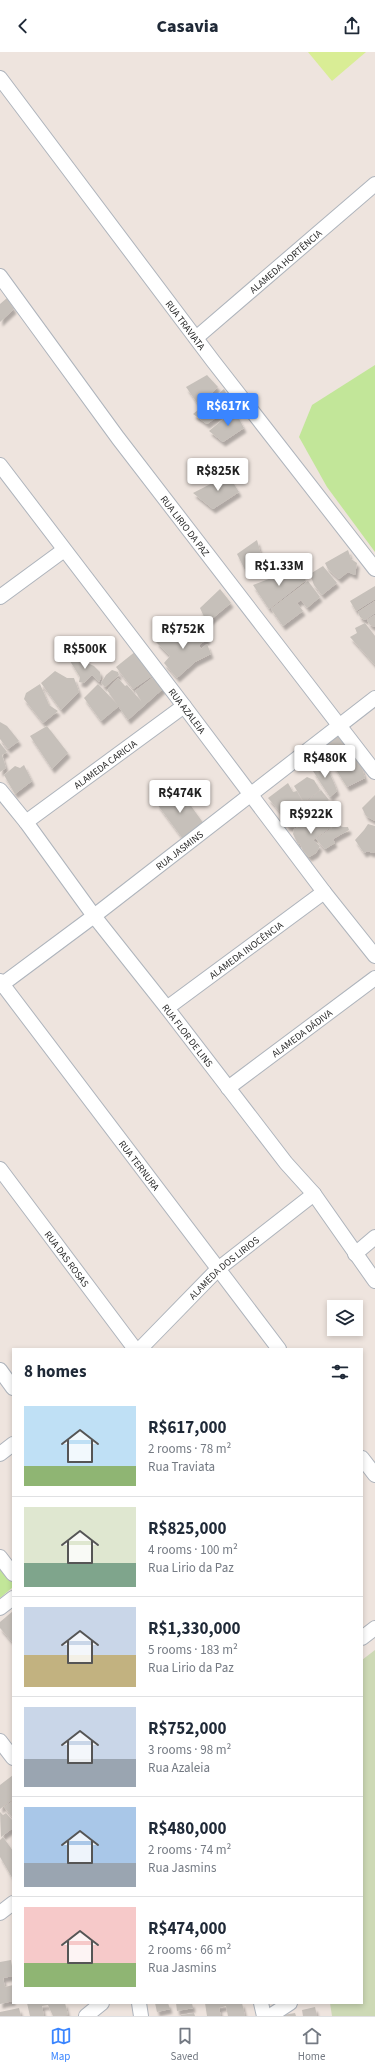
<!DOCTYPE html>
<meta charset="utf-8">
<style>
:root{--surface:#fff;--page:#f6f6f7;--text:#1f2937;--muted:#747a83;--line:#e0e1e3;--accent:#3a85ff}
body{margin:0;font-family:"Source Sans 3",sans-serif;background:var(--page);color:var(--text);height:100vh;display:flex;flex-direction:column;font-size:15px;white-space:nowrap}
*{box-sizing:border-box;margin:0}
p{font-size:13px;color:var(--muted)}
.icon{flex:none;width:22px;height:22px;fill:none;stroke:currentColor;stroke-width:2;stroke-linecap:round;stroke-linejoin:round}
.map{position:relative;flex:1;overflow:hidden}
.side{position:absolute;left:12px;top:1296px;width:351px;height:656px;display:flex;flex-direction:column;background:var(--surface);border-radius:0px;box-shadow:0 2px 6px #0003}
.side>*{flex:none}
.fabs{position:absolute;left:327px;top:1248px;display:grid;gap:8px}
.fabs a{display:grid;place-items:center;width:36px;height:36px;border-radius:0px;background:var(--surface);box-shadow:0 2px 6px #0003;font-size:20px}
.price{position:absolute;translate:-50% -34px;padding:0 9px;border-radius:4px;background:#fff;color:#222;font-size:13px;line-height:26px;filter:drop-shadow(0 1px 2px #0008)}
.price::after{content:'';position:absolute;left:50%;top:24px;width:12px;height:9px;margin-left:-6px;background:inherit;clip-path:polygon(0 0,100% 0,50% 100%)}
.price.active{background:var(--accent);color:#fff}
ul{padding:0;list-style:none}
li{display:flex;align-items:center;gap:12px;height:100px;padding:0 12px}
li+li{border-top:1px solid var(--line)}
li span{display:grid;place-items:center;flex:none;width:112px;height:80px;border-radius:0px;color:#555}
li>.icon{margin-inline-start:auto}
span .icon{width:48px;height:48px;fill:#fffc;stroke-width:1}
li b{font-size:17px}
h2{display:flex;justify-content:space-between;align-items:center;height:48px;padding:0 12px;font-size:17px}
header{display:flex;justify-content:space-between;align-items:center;height:52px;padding:0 12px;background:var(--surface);font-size:18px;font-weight:800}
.menu{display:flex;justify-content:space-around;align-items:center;height:56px;border-top:1px solid var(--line);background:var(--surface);font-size:11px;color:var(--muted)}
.menu a{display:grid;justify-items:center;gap:2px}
.menu .active{color:var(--accent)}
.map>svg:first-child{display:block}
.green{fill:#c2e699}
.cemetery{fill:#cdd9b5}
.pitch{fill:#d9ed95}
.building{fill:#c6c0ba;filter:url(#shadow)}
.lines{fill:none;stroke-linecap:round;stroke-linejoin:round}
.minor-casing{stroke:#aeb4bc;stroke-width:16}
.minor{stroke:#fff;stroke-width:14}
.labels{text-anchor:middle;stroke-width:4;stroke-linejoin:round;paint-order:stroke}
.street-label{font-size:10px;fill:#2c2c2c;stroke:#fff}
</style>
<header><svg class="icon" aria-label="back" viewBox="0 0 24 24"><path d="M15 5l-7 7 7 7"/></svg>Casavia<svg class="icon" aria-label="share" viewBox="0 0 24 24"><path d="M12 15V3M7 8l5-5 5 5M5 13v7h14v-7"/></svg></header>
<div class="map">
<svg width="375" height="1964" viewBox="0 0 375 1964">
<defs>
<filter id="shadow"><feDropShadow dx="2.5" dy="4.5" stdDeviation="1" flood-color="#0004"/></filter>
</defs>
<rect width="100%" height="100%" fill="#eee4de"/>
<g class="green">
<path d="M375 313V500L327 435 299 385 312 353Z"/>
<path d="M0 1510 13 1527V1535L0 1546Z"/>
</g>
<path class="cemetery" d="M375 1598V1964H332L330 1951H362V1608Z"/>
<path class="pitch" d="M308 0H366L332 29Z"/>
<g class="building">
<path d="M7 246 14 257 0 270V252Z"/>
<path d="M207 323 218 335 202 351 198 352 186 335Z"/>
<path d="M224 337 233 354 207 372 193 362Z"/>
<path d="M234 358 244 376 223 390 209 379Z"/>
<path d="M228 423 239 440 213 457 193 441Z"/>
<path d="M257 488 261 503 245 518 237 502Z"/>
<path d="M348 498 351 507 357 511 355 523 348 520 339 527 328 517 325 511Z"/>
<path d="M323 514 337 531 322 543 314 533 310 522Z"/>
<path d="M295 517 306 528 269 557 253 533Z"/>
<path d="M308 529 320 545 307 556 301 548 297 551 303 559 283 574 271 557Z"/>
<path d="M375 534V547L356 559 350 549Z"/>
<path d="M220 537 231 551 207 571 200 556Z"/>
<path d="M375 549V561L365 568 360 565 358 560Z"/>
<path d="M375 563V575L370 573 367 568Z"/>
<path d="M365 571 375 584V613L350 585 357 581 355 576Z"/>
<path d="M175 574 188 588 203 578 208 587 199 593 201 597 207 592 211 602 195 610 177 626 164 611 170 604 156 590Z"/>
<path d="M136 599 152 624 133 637 116 615Z"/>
<path d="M77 601 81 608 94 614 100 620 101 626 99 630 92 623 84 631 79 630 80 625 70 609Z"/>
<path d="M112 618 118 620 119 623 105 635 101 631 106 623Z"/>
<path d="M55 619 67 626H74L79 640 61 658 41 631Z"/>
<path d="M118 626 125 634 127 633 142 650 135 639 152 626 165 635 128 668 107 638Z"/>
<path d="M40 632 49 653 58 659 43 671 24 647 26 641Z"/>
<path d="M98 632 119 654 101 669 84 646Z"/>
<path d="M0 670 7 674 19 689 8 697 0 687Z"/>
<path d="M47 674 68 701 52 717 30 684Z"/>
<path d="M341 681 361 713 365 726 347 735 326 702 317 693Z"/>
<path d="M0 691 7 700 2 703 6 716 0 720Z"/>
<path d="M320 709H324L334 731 337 739 330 745 313 719 319 714Z"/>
<path d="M24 713 32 729 15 742 4 723 15 714 20 716Z"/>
<path d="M307 725 314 728 320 738 304 750 294 734Z"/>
<path d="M288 731 293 740 297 739 305 755 295 764 287 768 268 746Z"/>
<path d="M178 736 204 772 183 787 157 752Z"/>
<path d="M321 738 329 748 316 757 310 756 306 750Z"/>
<path d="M375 743V769L366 764 362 756Z"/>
<path d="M306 756 313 758 312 763 302 769 297 764Z"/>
<path d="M318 762 320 768 325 765 331 775 313 788 320 794 316 801 309 805 303 799 300 791 298 792 293 782 294 777 310 770Z"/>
<path d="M296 765 297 768 292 769 294 771 298 770 300 772 293 776 286 774 287 769Z"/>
<path d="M333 772 343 775H348L349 778 333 787 335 791 325 797 316 787 332 776Z"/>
<path d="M368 772 375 774V800L372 801 368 799 364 801 355 788 364 778Z"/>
<path d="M13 1559V1591L0 1576V1570Z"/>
<path d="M13 1723V1747L0 1757V1733Z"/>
<path d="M13 1749V1766L4 1755Z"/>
<path d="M0 1760 3 1763 6 1761 13 1769V1776L1 1785Z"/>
<path d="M3 1785 13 1799V1827L0 1805V1788Z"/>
<path d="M11 1908 13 1924 3 1926 5 1935 13 1933V1949L0 1952V1910Z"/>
<path d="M27 1951H65L68 1963 53 1964 48 1953 42 1954 44 1964H30Z"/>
<path d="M155 1951H168L170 1957 157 1960Z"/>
<path d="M176 1951H192L193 1956 177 1959Z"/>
<path d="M205 1951H242L245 1964H228L226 1954 219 1956 221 1964H207Z"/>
<path d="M315 1955 317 1964H303L302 1958Z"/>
<path d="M19 1956 21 1964H0V1960Z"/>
<path d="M194 1961 195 1964H181V1963Z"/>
<path d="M295 1961 296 1964H283V1963Z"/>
</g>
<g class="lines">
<g class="minor-casing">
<g id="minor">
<path id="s1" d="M0 26 213 309 375 517"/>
<path id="s2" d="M0 224 118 386 375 720"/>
<path id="s3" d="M196 286 375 132"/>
<path id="s4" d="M0 413 184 654 324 840 375 904"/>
<path d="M0 545 64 498"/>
<path id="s5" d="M0 738 26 770 94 864 167 956 286 1111 314 1142 375 1229"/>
<path id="s6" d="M26 770 184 654"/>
<path id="s7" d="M0 929 279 1297"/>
<path id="s8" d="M0 934 94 864 375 646"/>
<path id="s9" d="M167 956 324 840"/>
<path id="s10" d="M228 1036 375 926"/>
<path id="s11" d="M0 1117 135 1297"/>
<path d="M355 1202 375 1185"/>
<path id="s12" d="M140 1297 218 1217 314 1142"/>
<path d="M0 1318 13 1336"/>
<path d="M0 1402 13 1392"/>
<path d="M362 1406 375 1423"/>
<path d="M0 1505 13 1522"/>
<path d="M0 1556 13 1546"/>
<path d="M362 1586 375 1576"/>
<path d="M0 1689 13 1706"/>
<path d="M0 1861 13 1851"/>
<path d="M139 1951 141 1964"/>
<path d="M261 1951 264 1964"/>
<path d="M86 1964 102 1951"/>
<path d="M270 1964 290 1951"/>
</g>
</g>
<use href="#minor" class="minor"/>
</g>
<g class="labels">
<g class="street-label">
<text dy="4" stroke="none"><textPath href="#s3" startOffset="118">ALAMEDA HORTÊNCIA</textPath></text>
<text dy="4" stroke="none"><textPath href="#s1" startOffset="309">RUA TRAVIATA</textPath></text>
<text dy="4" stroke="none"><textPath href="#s2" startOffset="311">RUA LIRIO DA PAZ</textPath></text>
<text dy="4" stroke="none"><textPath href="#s4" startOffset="309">RUA AZALEIA</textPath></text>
<text dy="4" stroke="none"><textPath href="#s6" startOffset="98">ALAMEDA CARICIA</textPath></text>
<text dy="4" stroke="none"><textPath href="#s8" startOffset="225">RUA JASMINS</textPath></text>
<text dy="4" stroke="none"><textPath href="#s9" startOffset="98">ALAMEDA INOCÊNCIA</textPath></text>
<text dy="4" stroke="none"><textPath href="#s10" startOffset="92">ALAMEDA DÁDIVA</textPath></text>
<text dy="4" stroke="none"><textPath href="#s5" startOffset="309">RUA FLOR DE LINS</textPath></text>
<text dy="4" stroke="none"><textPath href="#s7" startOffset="231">RUA TERNURA</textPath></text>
<text dy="4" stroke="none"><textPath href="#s11" startOffset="112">RUA DAS ROSAS</textPath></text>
<text dy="4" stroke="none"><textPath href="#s12" startOffset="117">ALAMEDA DOS LIRIOS</textPath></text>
</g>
</g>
</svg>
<div class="fabs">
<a><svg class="icon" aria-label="layers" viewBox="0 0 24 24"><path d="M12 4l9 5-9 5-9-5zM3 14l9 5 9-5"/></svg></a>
</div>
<b class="price active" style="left:228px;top:375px">R$617K</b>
<b class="price" style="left:218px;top:440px">R$825K</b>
<b class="price" style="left:279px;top:535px">R$1.33M</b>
<b class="price" style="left:183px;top:598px">R$752K</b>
<b class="price" style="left:85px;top:618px">R$500K</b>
<b class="price" style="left:325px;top:727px">R$480K</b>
<b class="price" style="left:180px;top:762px">R$474K</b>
<b class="price" style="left:311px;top:783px">R$922K</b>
<section class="side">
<h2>8 homes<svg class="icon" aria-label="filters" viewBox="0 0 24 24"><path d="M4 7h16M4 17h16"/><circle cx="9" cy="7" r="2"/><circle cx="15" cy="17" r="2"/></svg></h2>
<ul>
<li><span style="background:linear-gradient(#bfe0f5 75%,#8fb573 0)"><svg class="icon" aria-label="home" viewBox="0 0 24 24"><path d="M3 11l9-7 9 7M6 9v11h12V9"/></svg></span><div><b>R$617,000</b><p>2 rooms · 78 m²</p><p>Rua Traviata</p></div></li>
<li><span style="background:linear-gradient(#dfe7d0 70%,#7fa58c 0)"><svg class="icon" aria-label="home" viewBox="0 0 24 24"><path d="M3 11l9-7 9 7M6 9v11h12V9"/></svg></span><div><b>R$825,000</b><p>4 rooms · 100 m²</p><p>Rua Lirio da Paz</p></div></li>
<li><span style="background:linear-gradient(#c9d6e8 60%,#c2b280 0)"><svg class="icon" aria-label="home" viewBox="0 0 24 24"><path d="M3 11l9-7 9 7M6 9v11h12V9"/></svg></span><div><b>R$1,330,000</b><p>5 rooms · 183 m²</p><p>Rua Lirio da Paz</p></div></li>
<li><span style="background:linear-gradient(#c9d6e8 65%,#9aa5b1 0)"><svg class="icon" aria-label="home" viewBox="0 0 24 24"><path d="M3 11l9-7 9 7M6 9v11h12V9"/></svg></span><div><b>R$752,000</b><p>3 rooms · 98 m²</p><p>Rua Azaleia</p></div></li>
<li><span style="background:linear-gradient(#a9c7e8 70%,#9aa5b1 0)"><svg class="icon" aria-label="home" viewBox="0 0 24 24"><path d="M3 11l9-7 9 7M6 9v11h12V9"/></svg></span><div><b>R$480,000</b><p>2 rooms · 74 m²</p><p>Rua Jasmins</p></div></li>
<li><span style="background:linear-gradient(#f6c9c9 70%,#8fb573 0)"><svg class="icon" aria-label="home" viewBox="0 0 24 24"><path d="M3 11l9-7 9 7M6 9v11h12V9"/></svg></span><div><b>R$474,000</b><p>2 rooms · 66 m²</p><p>Rua Jasmins</p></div></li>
</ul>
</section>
</div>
<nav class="menu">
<a class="active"><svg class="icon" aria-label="map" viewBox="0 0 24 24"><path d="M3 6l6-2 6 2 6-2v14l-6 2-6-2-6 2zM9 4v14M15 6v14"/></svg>Map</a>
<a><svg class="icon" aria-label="saved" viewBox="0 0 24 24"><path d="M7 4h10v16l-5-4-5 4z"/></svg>Saved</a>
<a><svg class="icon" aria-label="home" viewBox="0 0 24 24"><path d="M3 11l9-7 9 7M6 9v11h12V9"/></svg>Home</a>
</nav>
